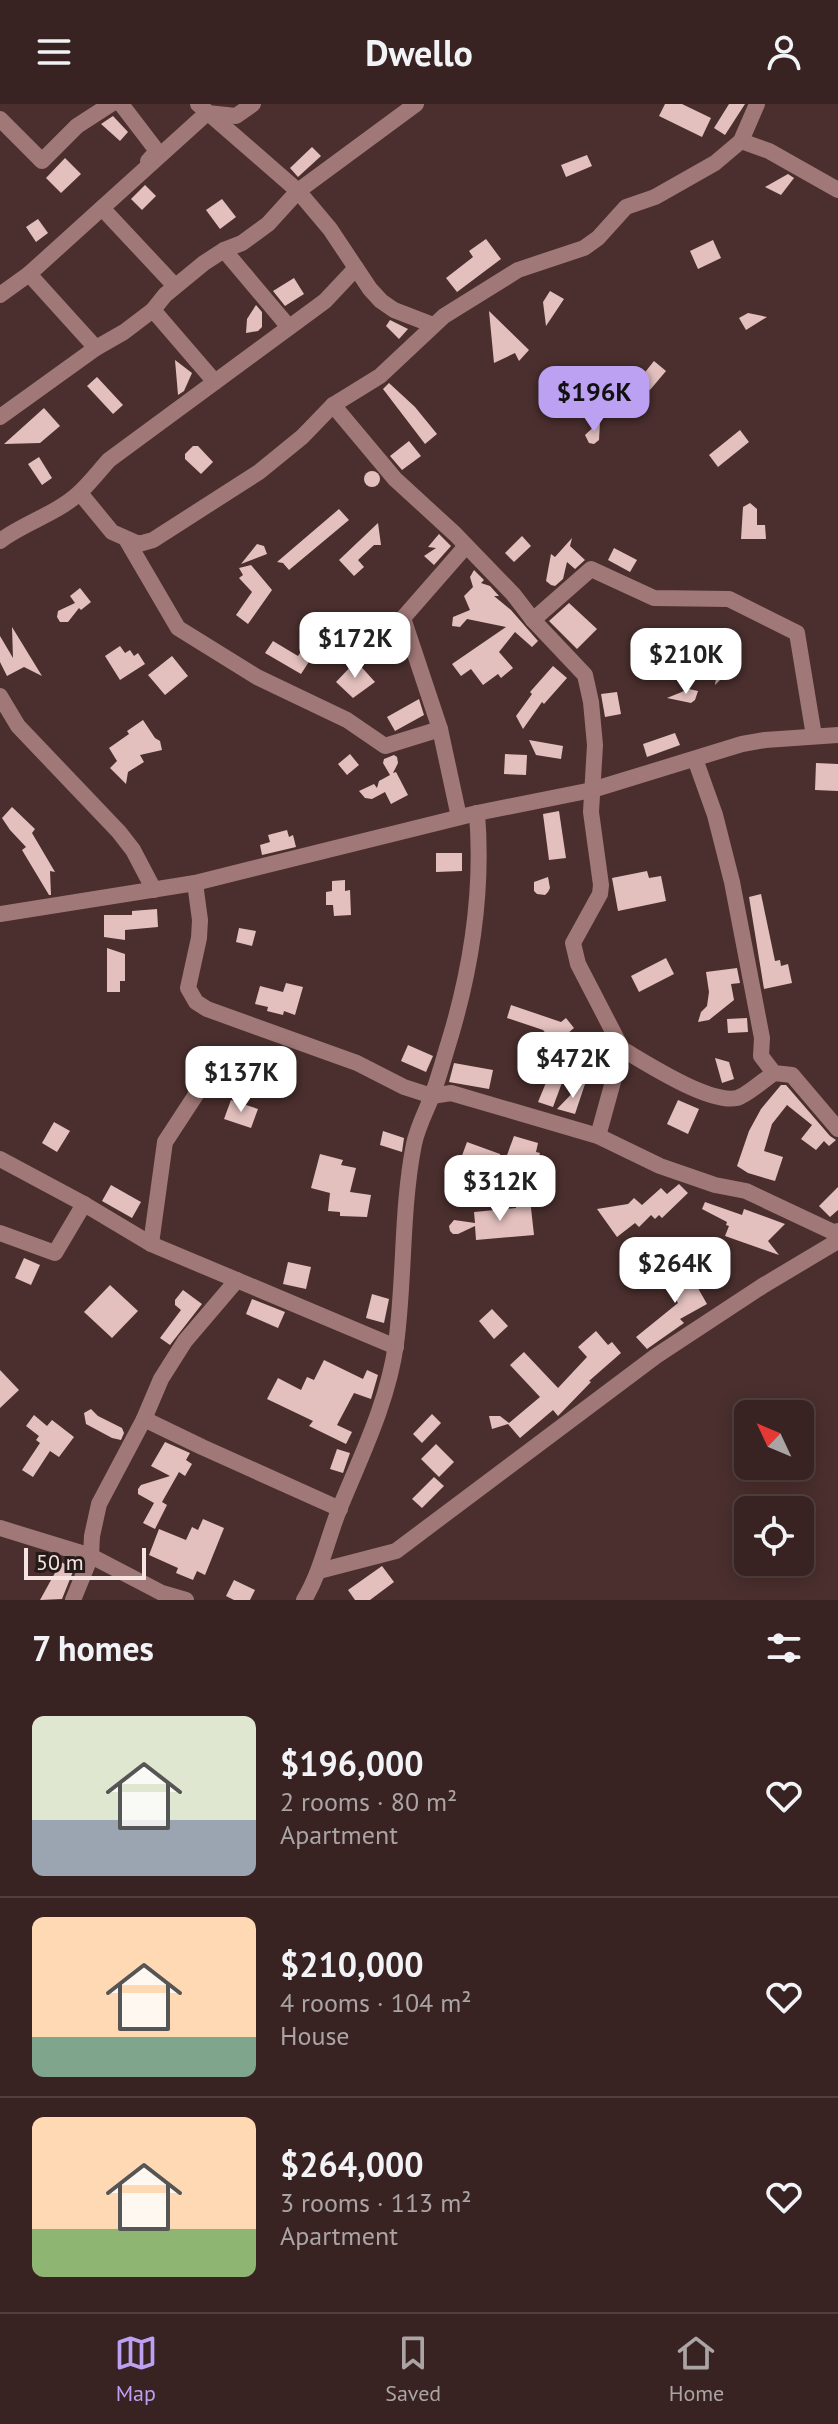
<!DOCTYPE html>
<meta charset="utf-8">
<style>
:root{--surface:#382322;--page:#3f2b2a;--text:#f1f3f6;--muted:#aba4a5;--line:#524040;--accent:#bca0f2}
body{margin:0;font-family:"PT Sans",sans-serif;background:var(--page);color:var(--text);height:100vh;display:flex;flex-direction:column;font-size:30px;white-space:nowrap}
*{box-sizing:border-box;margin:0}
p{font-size:26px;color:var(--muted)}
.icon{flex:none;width:44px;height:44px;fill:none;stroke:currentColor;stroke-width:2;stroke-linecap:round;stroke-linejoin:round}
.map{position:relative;height:1496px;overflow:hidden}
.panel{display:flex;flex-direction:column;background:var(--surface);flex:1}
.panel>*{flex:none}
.needle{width:52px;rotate:314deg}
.controls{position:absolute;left:734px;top:1296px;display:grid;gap:16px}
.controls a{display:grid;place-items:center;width:80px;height:80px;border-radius:12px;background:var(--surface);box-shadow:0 4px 20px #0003,0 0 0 2px var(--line);font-size:40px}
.scale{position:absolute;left:24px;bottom:20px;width:122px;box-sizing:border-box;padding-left:8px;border:4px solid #f6e4e3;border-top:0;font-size:22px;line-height:28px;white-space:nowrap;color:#f6e4e3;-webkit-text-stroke:6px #271b1a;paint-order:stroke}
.price{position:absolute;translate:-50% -68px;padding:0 18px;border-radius:16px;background:#fff;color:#222;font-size:26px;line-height:52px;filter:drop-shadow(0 2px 4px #0008)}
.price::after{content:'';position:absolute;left:50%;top:48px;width:24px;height:18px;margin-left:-12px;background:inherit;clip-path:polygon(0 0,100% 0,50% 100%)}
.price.on{background:var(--accent);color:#111}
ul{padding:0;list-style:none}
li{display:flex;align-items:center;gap:24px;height:200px;padding:0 32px}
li+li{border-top:2px solid var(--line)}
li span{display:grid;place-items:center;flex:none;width:224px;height:160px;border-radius:12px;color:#555}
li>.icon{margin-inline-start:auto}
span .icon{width:96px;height:96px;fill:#fffc;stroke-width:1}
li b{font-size:34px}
h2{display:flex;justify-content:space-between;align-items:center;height:96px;padding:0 32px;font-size:34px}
header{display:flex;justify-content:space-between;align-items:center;height:104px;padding:0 32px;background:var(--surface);font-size:36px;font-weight:700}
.tab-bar{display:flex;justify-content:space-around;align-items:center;height:112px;border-top:2px solid var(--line);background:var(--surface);font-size:22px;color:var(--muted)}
.tab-bar a{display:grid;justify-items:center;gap:4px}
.tab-bar .on{color:var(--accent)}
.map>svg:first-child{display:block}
.building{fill:#e3c0be}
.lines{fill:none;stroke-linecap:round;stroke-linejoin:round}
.street{stroke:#a07877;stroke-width:16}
</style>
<header><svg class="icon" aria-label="menu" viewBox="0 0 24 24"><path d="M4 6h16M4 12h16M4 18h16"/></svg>Dwello<svg class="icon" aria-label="person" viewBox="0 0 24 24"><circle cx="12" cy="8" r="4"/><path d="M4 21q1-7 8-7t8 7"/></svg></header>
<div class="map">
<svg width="838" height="1496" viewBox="0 0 838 1496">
<rect width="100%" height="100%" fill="#4a2f2e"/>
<g class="building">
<path d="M665 0H682L711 14 702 33 659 12Z"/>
<path d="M729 0H745L725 31 714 24Z"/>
<path d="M113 12 128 28 120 37 101 20Z"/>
<path d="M312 43 321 52 298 73 290 64Z"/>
<path d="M587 51 592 62 566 73 561 61Z"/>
<path d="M65 54 81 70 61 89 46 74Z"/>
<path d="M788 70 794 74 781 91 765 83Z"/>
<path d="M145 81 156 92 142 106 131 95Z"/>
<path d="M222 95 236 113 220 125 206 106Z"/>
<path d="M38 115 48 129 36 138 26 123Z"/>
<path d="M486 135 501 155 457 188 446 174 473 153 469 147Z"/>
<path d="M713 136 721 154 698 165 690 147Z"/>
<path d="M294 174 304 190 285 202 273 187Z"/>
<path d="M550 187 564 195 546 222 543 198Z"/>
<path d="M256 201 262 208V223L258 227 246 229 247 215Z"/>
<path d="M489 207 529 246 519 257 515 249 494 259Z"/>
<path d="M748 209 767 213 746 226 739 214Z"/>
<path d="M390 216 408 225 399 235 386 222Z"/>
<path d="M175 256 192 269 184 287 178 291Z"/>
<path d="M654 257 666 267 650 286 638 277Z"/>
<path d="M97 273 123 301 113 310 87 282Z"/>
<path d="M389 279 415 303 437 330 425 340 383 285Z"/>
<path d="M560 282 572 292 574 298 572 304 562 310 556 300Z"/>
<path d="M44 304 60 322 40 339 4 340Z"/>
<path d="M600 317 599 336 594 340 589 339 585 331Z"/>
<path d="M740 326 749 338 718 363 709 351Z"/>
<path d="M409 337 421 352 402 366 390 352Z"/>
<path d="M193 342H198L213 358 201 370 185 355V350Z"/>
<path d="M39 353 52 374 42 381 28 360Z"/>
<circle cx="372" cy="375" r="8"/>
<path d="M750 399 757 405V421H765L766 435H741L743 403Z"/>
<path d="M339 405 349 416 289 466 283 459 277 458Z"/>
<path d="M378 419 381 441H374L358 456 364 463 354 472 339 456Z"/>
<path d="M439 430 451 442 434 461 424 452 436 444 428 443Z"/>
<path d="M522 432 531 442 514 458 505 449Z"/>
<path d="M572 434 570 442 585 456 575 465 567 458 563 475 555 482 551 481 546 477 551 450 555 453Z"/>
<path d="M257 440 264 442 267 450 241 460Z"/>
<path d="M614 444 637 456 630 468 608 456Z"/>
<path d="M251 461 272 486 248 520 236 511 252 488 239 474 243 471 239 464Z"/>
<path d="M474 466 484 476 481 479 490 482 499 492H494L511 506 538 537 532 543 515 528 499 548 513 564 501 574 498 570 483 581 471 565 461 572 452 560 506 523 467 515 460 523 452 522 453 513 470 506 464 492 473 483 470 473Z"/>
<path d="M80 484 91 498 81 506 79 504 68 518H60L57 513 58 507 75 499 70 492Z"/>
<path d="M569 499 597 525 577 545 549 517Z"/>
<path d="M12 523 42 572 24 563 7 572 0 558V532L13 554Z"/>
<path d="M700 525 710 526 722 537V533L733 563 715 581 721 540 703 539 700 535Z"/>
<path d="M314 526 325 533 301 570 265 549 273 537 298 552Z"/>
<path d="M120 542 125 549 130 546 134 552 138 549 145 560 120 576 105 552Z"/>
<path d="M172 552 188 572 165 591 148 571Z"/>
<path d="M356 557 375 578 353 594 336 578Z"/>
<path d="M553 562 567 574 544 600 542 598 523 625 516 612 532 590 530 588Z"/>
<path d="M689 585 698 587 695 596 691 599 667 594Z"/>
<path d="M617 588 621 610 605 613 601 590Z"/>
<path d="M419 595 424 611 395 627 387 613Z"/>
<path d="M143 616 155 634 160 637 162 646 140 651 144 658 128 668 126 680 110 664 117 657 109 644 129 630 127 627Z"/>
<path d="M675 629 680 641 647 653 643 640Z"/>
<path d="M529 636 563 642 561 655 536 651Z"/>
<path d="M350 650 359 661 347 671 338 660Z"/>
<path d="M505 650 527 651 526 671 504 670Z"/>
<path d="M394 651 397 653 398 659 393 669 396 668 408 691 391 700 385 688 372 695 365 694 359 687 374 680 377 684 379 677 390 671 383 659 384 655Z"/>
<path d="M816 659 838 660V687L815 686Z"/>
<path d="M12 703 35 725 32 729 55 768 50 767 51 791H49L22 746 26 743 10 726 2 714Z"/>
<path d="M559 707 566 754 549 756 543 710Z"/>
<path d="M287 726 289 733 293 731 296 743 262 751 260 741 270 738 268 731Z"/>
<path d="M436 749H462V767L436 768Z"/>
<path d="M647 767 649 774 661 772 666 797 618 807 612 774Z"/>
<path d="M548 773 550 784 548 788 545 791 537 790 534 787V778Z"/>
<path d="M345 776V787L350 786 351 811 334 812 333 801H326V788L332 787V777Z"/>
<path d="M761 790 775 857 780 856 781 862 788 860 792 879 764 885 749 793Z"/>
<path d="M157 805 158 823 125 826V836L104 833V811H132V807Z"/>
<path d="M239 824 256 827 252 842 236 838Z"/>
<path d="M107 844 125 850V877H120V888H107Z"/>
<path d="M666 854 674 870 639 888 631 872Z"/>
<path d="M737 864 740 879 731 880 734 896 709 916 698 918 701 908 707 902 709 888 706 868Z"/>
<path d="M286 879 303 883 295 911 284 907 283 911 267 907 268 903 255 900 260 882 283 888Z"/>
<path d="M511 901 561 918 566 914 574 924 555 940 543 926 507 914Z"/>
<path d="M747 914 748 928 728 929 727 915Z"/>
<path d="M408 941 433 952 426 968 401 957Z"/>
<path d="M197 947 209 952 199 974 187 969Z"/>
<path d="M557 952 570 957 553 1003 538 998Z"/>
<path d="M715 954 729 958 734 975 722 979Z"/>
<path d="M454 959 493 966 489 985 449 978Z"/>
<path d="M587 974 575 1010 557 1005Z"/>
<path d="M781 981H786L830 1032 836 1036 829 1042 824 1037 816 1046 801 1035 812 1021 787 1001 772 1020 764 1047 783 1053 775 1077 748 1069 737 1062 749 1027 761 1005Z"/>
<path d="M231 996 258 1005 251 1024 224 1015Z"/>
<path d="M678 996 699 1005 688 1030 667 1020Z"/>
<path d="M54 1018 70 1027 57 1048 42 1039Z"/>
<path d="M383 1027 404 1034 402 1048 380 1041Z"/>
<path d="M514 1032 538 1039 536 1048 540 1049 531 1076 495 1065 494 1069 460 1057 467 1038 500 1050 503 1062Z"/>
<path d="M320 1050 343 1056 341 1061 356 1064 350 1088 371 1091 367 1113 340 1112V1108L328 1107 330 1089 311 1084Z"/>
<path d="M679 1080 688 1089 662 1114 659 1111 655 1115 651 1111 639 1123 635 1119 617 1133 597 1105 628 1100 634 1094 642 1101 661 1084 667 1090Z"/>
<path d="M111 1081 141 1098 132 1114 102 1097Z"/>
<path d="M838 1083V1106L830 1113 819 1102Z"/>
<path d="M530 1095 534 1131 476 1136 475 1122 458 1130H453L450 1127 449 1122 454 1116 475 1119 474 1108 516 1104 515 1097Z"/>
<path d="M705 1098 742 1111 744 1105 785 1120 768 1137 779 1151 725 1132 729 1122 726 1121 727 1118 702 1105Z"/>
<path d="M24 1154 40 1161 31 1181 15 1174Z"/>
<path d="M682 1156 707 1200 680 1215 684 1219 647 1245 636 1233 678 1199 673 1190 677 1188 664 1165Z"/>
<path d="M288 1158 311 1163 306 1185 283 1180Z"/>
<path d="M110 1181 138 1207 112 1234 84 1208Z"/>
<path d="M183 1186 202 1200 170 1241 160 1234 181 1206 175 1201V1196Z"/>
<path d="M372 1190 389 1195 384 1219 366 1214Z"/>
<path d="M252 1195 285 1208 278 1224 246 1210Z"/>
<path d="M492 1205 508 1222 494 1235 479 1217Z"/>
<path d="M596 1227 608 1241 612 1238 621 1249 589 1277 591 1278 558 1312 553 1306 520 1334 508 1320 492 1325 489 1312H500L509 1319 540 1293 510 1261 524 1248 558 1284 587 1253 578 1243Z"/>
<path d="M324 1256 363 1275 367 1266 378 1271 371 1295 354 1289 337 1321 352 1328 346 1340 309 1322 313 1317 267 1295 278 1274 301 1286 307 1273 314 1276Z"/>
<path d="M0 1266 19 1286 0 1304Z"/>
<path d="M91 1305 98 1312 122 1324 124 1329 121 1336 112 1334 86 1320 84 1309Z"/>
<path d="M432 1310 441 1319 422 1339 413 1330Z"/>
<path d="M34 1311 47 1322 52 1316 74 1333 59 1353 50 1347 33 1373 22 1366 40 1339 36 1336 39 1332 26 1322Z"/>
<path d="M165 1338 190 1349 186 1356 192 1360 185 1372 179 1368 162 1398 167 1401 155 1425 143 1419 154 1399 138 1390V1385L141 1381 170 1372 151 1362Z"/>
<path d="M436 1340 454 1358 439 1373 421 1355Z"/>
<path d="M337 1345 350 1349 343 1369 330 1365Z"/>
<path d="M434 1373 444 1382 422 1404 412 1395Z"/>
<path d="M203 1415 224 1424 205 1471 197 1467 193 1476 176 1469 178 1464 149 1451 159 1425 186 1436 192 1423 198 1426Z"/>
<path d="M61 1458 74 1465 62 1495 40 1496Z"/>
<path d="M382 1462 394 1478 370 1496H355L348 1486Z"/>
<path d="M234 1476 255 1486 250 1496H234L226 1492Z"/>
</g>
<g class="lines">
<g class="street">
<path d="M121 0 157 47 148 57"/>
<path d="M198 0 298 87 330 125 370 185 381 197 394 206 433 221"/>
<path d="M757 0 741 37 769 47 838 86"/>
<path d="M0 15 42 57 77 22 111 0"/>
<path d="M102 104 175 182"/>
<path d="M224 146 288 222"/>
<path d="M29 170 96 244"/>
<path d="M0 191 29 170 207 9 236 12 253 0"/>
<path d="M153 206 215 278"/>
<path d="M333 301 395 375 455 430 513 490 533 516 585 571 591 598 595 641 591 708 601 781 600 790 573 839 578 860 622 945 598 1032"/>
<path d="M0 313 96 244 124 228 153 206 165 191 204 159 224 146 242 139 268 120 298 87 416 0"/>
<path d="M80 389 112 428 139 440 153 436 259 368 302 333 333 301 380 272 444 212 518 166 584 144 598 134 626 103 655 93 715 59 741 37"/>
<path d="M126 435 178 524 257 573 347 616 385 642 440 625 459 713"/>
<path d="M0 437C24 419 56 410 78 390 89 380 99 367 109 356L325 197 356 164"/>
<path d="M533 516 591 465 654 494 729 495 797 529 814 632"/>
<path d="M0 592 18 622 119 728 133 746 154 786"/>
<path d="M440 625 403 514 466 442"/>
<path d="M695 655 715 711 732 778 762 934 761 952 774 969 792 971 838 1025"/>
<path d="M195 779 200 816 199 834 188 884 196 898 207 905 357 959 404 983 432 992 451 989 598 1032 660 1062 715 1081 746 1087 833 1128 838 1127"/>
<path d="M0 810 195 779 477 709 592 686 742 640 765 636 838 631"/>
<path d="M622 945C646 959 709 1000 737 994 746 992 765 975 774 969"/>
<path d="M0 1055 84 1100 151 1140 396 1243"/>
<path d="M0 1129 55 1149 84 1100"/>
<path d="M151 1140 165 1038 199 986"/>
<path d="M144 1315 202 1343 340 1405"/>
<path d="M0 1424 91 1452 162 1489 186 1496"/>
<path d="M319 1467 396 1447 656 1252 764 1181 838 1137"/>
<path d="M73 1496 91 1452 92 1432 99 1400 144 1315 161 1275 185 1237 237 1176"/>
<path d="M304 1496C321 1468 327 1436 339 1406 361 1352 388 1298 396 1240 405 1173 401 1106 414 1040 418 1021 427 1006 433 989 440 970 445 950 451 931 472 860 483 783 477 709"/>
</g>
</g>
</svg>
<div class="controls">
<a><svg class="needle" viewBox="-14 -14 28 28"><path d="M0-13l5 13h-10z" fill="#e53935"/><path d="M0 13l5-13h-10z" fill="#aba4a5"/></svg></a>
<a><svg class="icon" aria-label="locate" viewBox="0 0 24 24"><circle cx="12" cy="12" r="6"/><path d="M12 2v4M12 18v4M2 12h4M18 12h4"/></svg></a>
</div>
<div class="scale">50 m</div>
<b class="price on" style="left:594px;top:330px">$196K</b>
<b class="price" style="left:355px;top:576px">$172K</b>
<b class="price" style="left:686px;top:592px">$210K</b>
<b class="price" style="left:573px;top:996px">$472K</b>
<b class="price" style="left:241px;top:1010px">$137K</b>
<b class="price" style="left:500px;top:1119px">$312K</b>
<b class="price" style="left:675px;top:1201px">$264K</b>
</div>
<section class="panel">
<h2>7 homes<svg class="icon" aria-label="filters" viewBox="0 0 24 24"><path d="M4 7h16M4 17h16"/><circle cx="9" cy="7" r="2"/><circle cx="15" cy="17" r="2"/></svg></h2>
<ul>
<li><span style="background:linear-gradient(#dfe7d0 65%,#9aa5b1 0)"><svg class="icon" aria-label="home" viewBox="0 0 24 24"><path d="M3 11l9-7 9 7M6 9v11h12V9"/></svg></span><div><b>$196,000</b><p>2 rooms · 80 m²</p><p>Apartment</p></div><svg class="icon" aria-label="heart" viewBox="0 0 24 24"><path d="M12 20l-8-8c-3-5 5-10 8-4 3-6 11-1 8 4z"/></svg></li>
<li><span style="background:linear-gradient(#ffd9b3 75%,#7fa58c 0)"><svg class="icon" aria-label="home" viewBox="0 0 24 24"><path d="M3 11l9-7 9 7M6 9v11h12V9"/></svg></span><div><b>$210,000</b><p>4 rooms · 104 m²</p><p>House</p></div><svg class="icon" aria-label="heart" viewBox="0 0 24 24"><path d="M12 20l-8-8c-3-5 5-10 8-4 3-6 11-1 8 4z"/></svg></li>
<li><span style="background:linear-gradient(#ffd9b3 70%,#8fb573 0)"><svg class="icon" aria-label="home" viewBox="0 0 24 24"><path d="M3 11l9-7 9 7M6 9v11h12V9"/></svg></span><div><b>$264,000</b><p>3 rooms · 113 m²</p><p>Apartment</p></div><svg class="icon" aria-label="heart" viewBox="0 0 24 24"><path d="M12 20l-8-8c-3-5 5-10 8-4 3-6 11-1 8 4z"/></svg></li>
</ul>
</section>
<nav class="tab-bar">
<a class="on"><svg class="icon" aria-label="map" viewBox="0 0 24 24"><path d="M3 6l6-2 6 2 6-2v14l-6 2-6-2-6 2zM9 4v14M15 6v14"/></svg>Map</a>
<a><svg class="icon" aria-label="saved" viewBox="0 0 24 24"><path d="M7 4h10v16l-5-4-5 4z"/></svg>Saved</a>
<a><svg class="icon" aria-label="home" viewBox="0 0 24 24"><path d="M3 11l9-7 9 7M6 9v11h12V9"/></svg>Home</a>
</nav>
